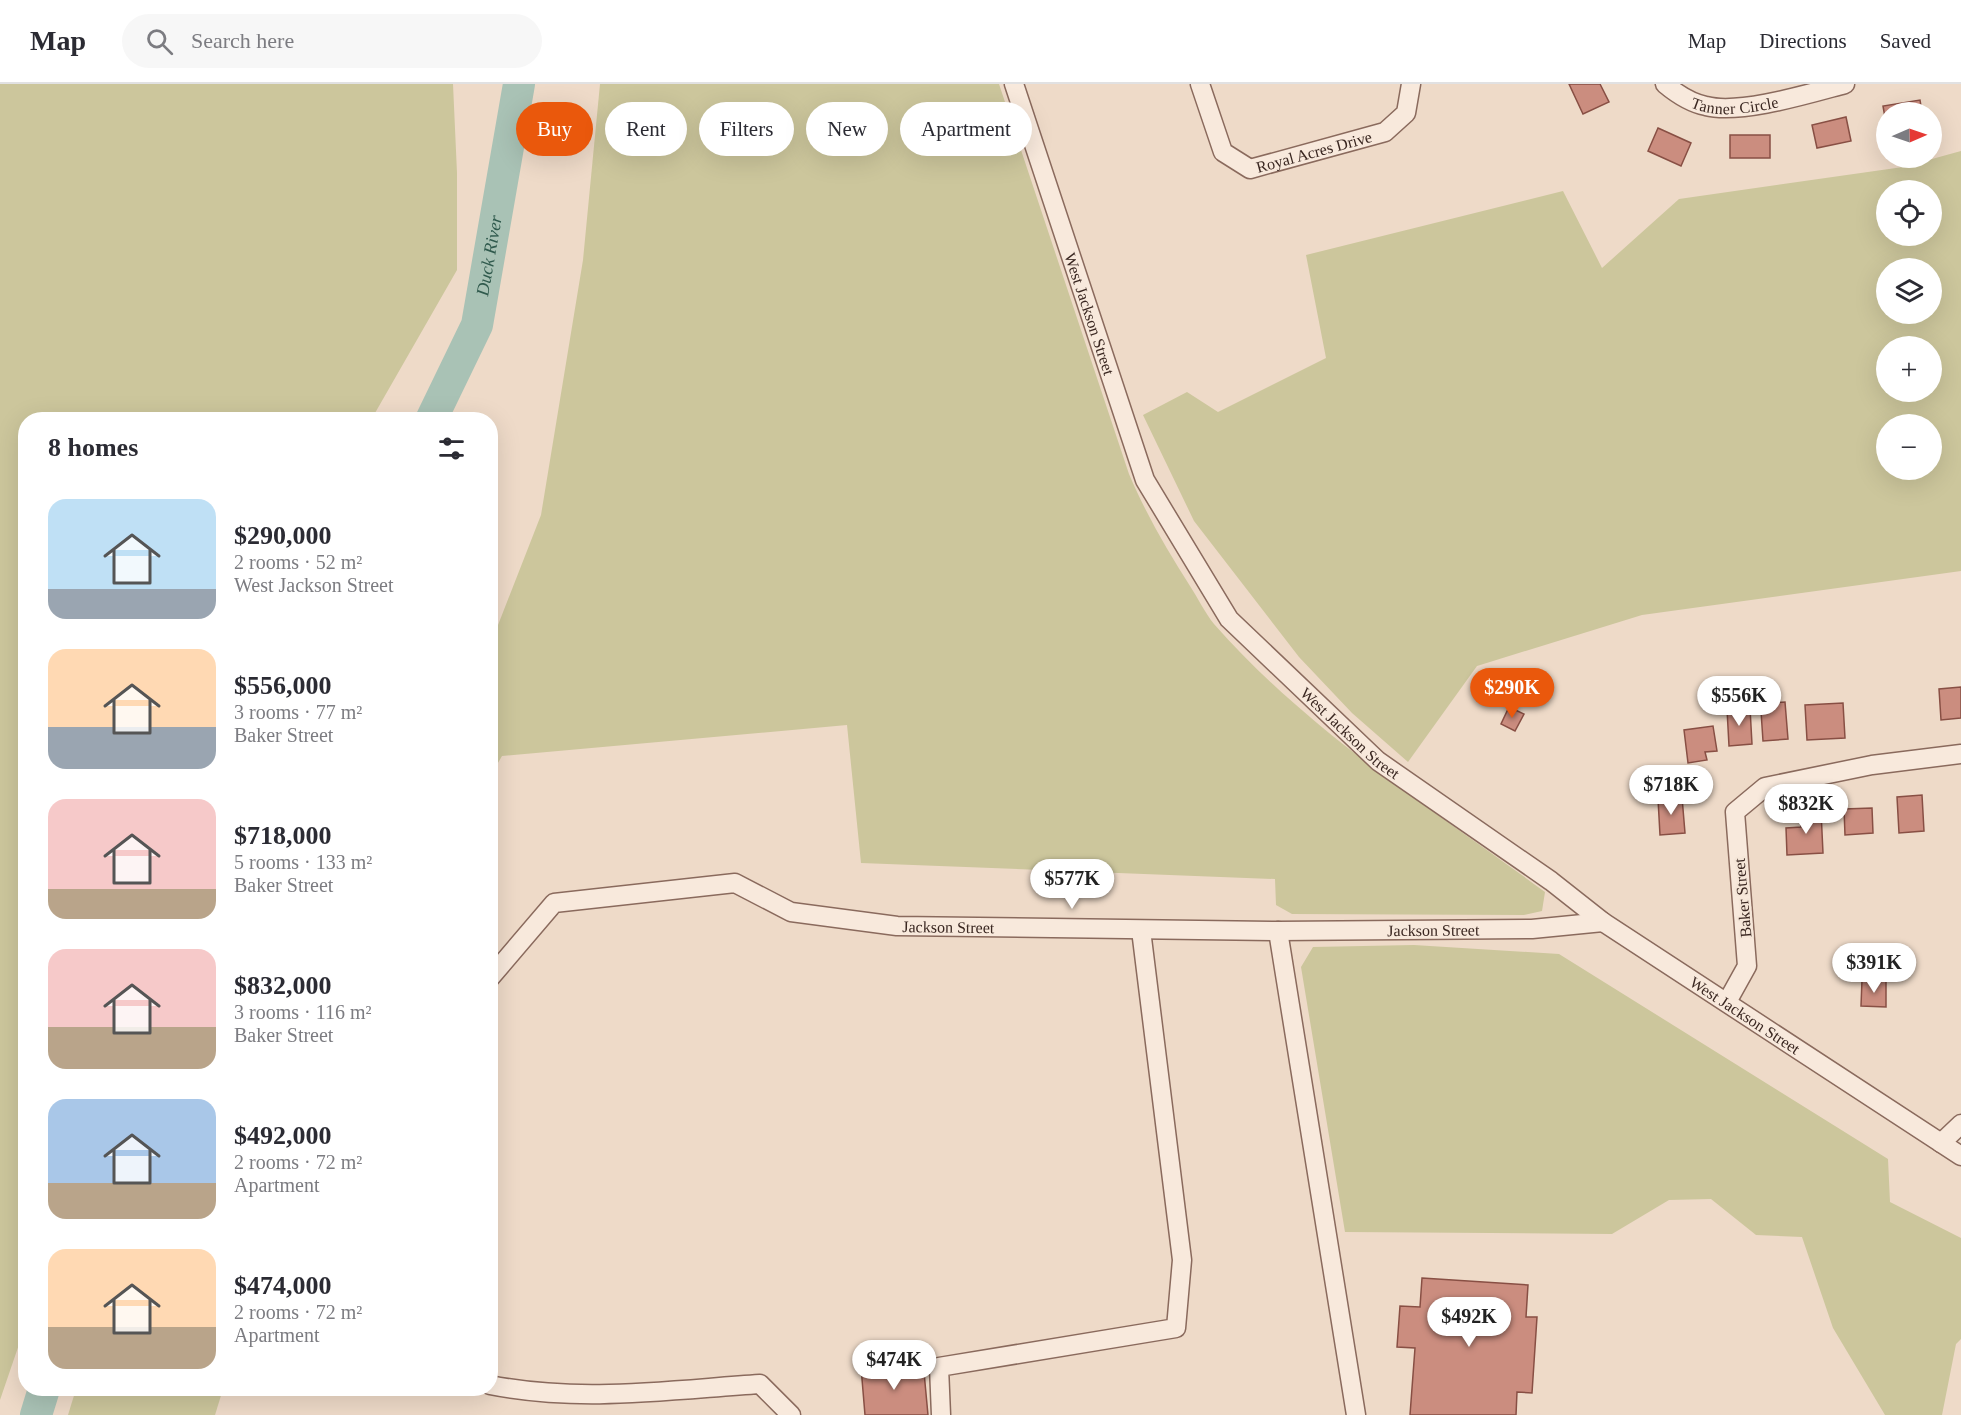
<!DOCTYPE html>
<meta charset="utf-8">
<style>
:root{--surface:#fff;--page:#f7f7f7;--text:#2b2b33;--muted:#7c7c81;--line:#e1e1e2;--accent:#ea580c}
body{margin:0;font-family:Georgia,serif;background:var(--page);color:var(--text);height:100vh;display:flex;flex-direction:column;font-size:22px;white-space:nowrap}
*{box-sizing:border-box;margin:0}
p{font-size:20px;color:var(--muted)}
.icon{flex:none;width:33px;height:33px;fill:none;stroke:currentColor;stroke-width:2;stroke-linecap:round;stroke-linejoin:round}
.map{position:relative;flex:1;overflow:hidden}
.sheet{position:absolute;left:18px;top:328px;width:480px;height:984px;display:flex;flex-direction:column;background:var(--surface);border-radius:24px;box-shadow:0 6px 24px #0002}
.sheet>*{flex:none}
.hud{position:absolute;left:516px;top:18px;width:570px;height:54px;display:flex;gap:12px}
.needle{width:39px;rotate:88deg}
.fabs{position:absolute;left:1876px;top:18px;display:grid;gap:12px}
.fabs a{display:grid;place-items:center;width:66px;height:66px;border-radius:50%;background:var(--surface);box-shadow:0 6px 24px #0002;font-size:30px}
.price{position:absolute;translate:-50% -51px;padding:0 14px;border-radius:21px;background:#fff;color:#222;font-size:20px;line-height:39px;filter:drop-shadow(0 2px 3px #0008)}
.price::after{content:'';position:absolute;left:50%;top:36px;width:18px;height:14px;margin-left:-9px;background:inherit;clip-path:polygon(0 0,100% 0,50% 100%)}
.price.active{background:var(--accent);color:#fff}
ul{padding:0;list-style:none}
li{display:flex;align-items:center;gap:18px;height:150px;padding:0 30px}
li span{display:grid;place-items:center;flex:none;width:168px;height:120px;border-radius:18px;color:#555}
li>.icon{margin-inline-start:auto}
span .icon{width:72px;height:72px;fill:#fffc;stroke-width:1}
li b{font-size:26px}
h2{display:flex;justify-content:space-between;align-items:center;height:72px;padding:0 30px;font-size:26px}
.chip{padding:0 21px;border-radius:27px;background:var(--surface);box-shadow:0 6px 24px #0002;font-size:21px;line-height:54px}
.chip.active{background:var(--accent);color:#fff}
header{display:flex;align-items:center;gap:36px;box-sizing:border-box;height:84px;padding:0 30px;background:var(--surface);border-bottom:2px solid var(--line)}
header strong{font-size:28px}
nav{display:flex;gap:33px;margin-inline-start:auto;font-size:21px}
.search{width:420px;height:54px;background:var(--page);display:flex;align-items:center;gap:15px;box-sizing:border-box;padding:0 21px;border-radius:33px;color:var(--muted);font-size:22px}
.map>svg:first-child{display:block}
.green{fill:#ccc69c;fill-rule:evenodd}
.lines{fill:none;stroke-linecap:round;stroke-linejoin:round}
.river{stroke:#a9c2b5;stroke-width:32}
.building{fill:#cb8d7f;stroke:#884f44;stroke-width:1.5}
.minor-casing{stroke:#8a6a5d;stroke-width:21}
.minor{stroke:#f8e9dc;stroke-width:18}
.labels{text-anchor:middle;stroke-width:4.5;stroke-linejoin:round;paint-order:stroke}
.street-label{font-size:16px;fill:#3a2721;stroke:#f5e6d8}
.water-label{font-size:18px;font-style:italic;fill:#305a4d;stroke:#f5e6d8}
</style>
<header>
<strong>Map</strong>
<div class="search"><svg class="icon" aria-label="search" viewBox="0 0 24 24"><circle cx="10" cy="10" r="6"/><path d="M15 15l6 6"/></svg>Search here</div>
<nav><a>Map</a><a>Directions</a><a>Saved</a></nav>
</header>
<div class="map">
<svg width="1961" height="1331" viewBox="0 0 1961 1331">
<rect width="100%" height="100%" fill="#eedac8"/>
<g class="green">
<path d="M0 0H453L457 89V186L371 336H26V1240L0 1316Z"/>
<path d="M600 0H999L1129 390C1146 430 1167 466 1190 502 1198 514 1205 529 1214 540 1309 648 1431 724 1545 808L1542 827 1524 831 1292 830 1276 821 1275 795 861 779 847 641 502 672 491 691V559L541 431 583 176Z"/>
<path d="M1961 67V487L1642 531 1477 582 1408 678 1352 629 1299 573 1194 437 1143 331 1187 308 1218 328 1326 274 1306 171 1563 107 1602 184 1679 115 1903 83ZM1932 106V152H1887V106ZM1887 184H1932V230H1887ZM1887 262H1932V308H1887ZM1887 340H1932V386H1887Z"/>
<path d="M1414 861 1559 870 1888 1075 1890 1118 1961 1154V1255L1956 1260 1942 1331H1885L1833 1244 1802 1153 1756 1151 1711 1115 1669 1116 1612 1150 1345 1148 1301 883 1313 863Z"/>
<path d="M76 1305H223L215 1331H68Z"/>
</g>
<g class="lines">
<g class="river">
<path id="s1" d="M431 336 477 241 519 0"/>
<path d="M36 1331 44 1305"/>
</g>
</g>
<g class="building">
<path d="M1569 0H1600L1609 18 1583 30Z"/>
<path d="M1920 16 1922 28H1887V45L1883 22Z"/>
<path d="M1846 33 1851 57 1817 64 1812 41Z"/>
<path d="M1658 44 1691 59 1681 82 1648 67Z"/>
<rect x="1730" y="51" width="40" height="23"/>
<path d="M1961 603V634L1941 636 1939 605Z"/>
<path d="M1785 618 1788 655 1763 657 1761 627 1770 626V619Z"/>
<path d="M1843 619 1845 654 1807 656 1805 621Z"/>
<path d="M1509 623 1524 630 1515 647 1501 640Z"/>
<path d="M1750 624 1752 660 1729 662 1727 625Z"/>
<path d="M1713 642 1717 667 1705 668 1707 676 1688 679 1684 646Z"/>
<path d="M1922 711 1924 747 1899 749 1897 713Z"/>
<path d="M1682 713 1685 749 1660 751 1658 715Z"/>
<path d="M1872 724 1873 749 1845 751 1844 725Z"/>
<path d="M1821 727 1823 769 1787 771 1786 744 1801 743 1800 728Z"/>
<path d="M1862 896 1886 897V923L1861 922Z"/>
<path d="M1422 1194 1528 1201 1526 1233H1537L1532 1309 1517 1308 1516 1331H1410L1415 1264 1397 1263 1400 1222 1420 1223Z"/>
<path d="M908 1279V1289L924 1288 928 1331H865L861 1283Z"/>
</g>
<g class="lines">
<g class="minor-casing">
<g id="minor">
<path id="s2" d="M1014 0 1145 396 1229 535 1378 677 1551 797 1603 838 1961 1072"/>
<path id="s3" d="M1200 0 1223 68 1250 85 1385 48 1406 29 1411 0"/>
<path id="s4" d="M1665 0C1677 10 1691 19 1706 22 1740 31 1811 9 1845 0"/>
<path d="M1278 847 1356 1331"/>
<path id="s5" d="M490 894 554 819 735 799 791 828 897 842 1278 847 1532 845 1603 838"/>
<path d="M1727 918 1747 882 1735 728 1765 703 1872 681 1961 670"/>
<path d="M1941 1059 1961 1040"/>
<path d="M490 1301C580 1319 669 1306 760 1300L791 1331"/>
<path d="M941 1331 939 1283 1176 1244 1182 1176 1141 846"/>
</g>
</g>
<use href="#minor" class="minor"/>
</g>
<g class="labels">
<g class="street-label">
<text dy="6" stroke="none"><textPath href="#s4" startOffset="76">Tanner Circle</textPath></text>
<text dy="6" stroke="none"><textPath href="#s3" startOffset="170">Royal Acres Drive</textPath></text>
<text dy="6" stroke="none"><textPath href="#s2" startOffset="242">West Jackson Street</textPath></text>
<text dy="6" stroke="none"><textPath href="#s2" startOffset="746">West Jackson Street</textPath></text>
<text transform="translate(1742 814) rotate(-95)" y="6">Baker Street</text>
<text dy="6" stroke="none"><textPath href="#s5" startOffset="502">Jackson Street</textPath></text>
<text dy="6" stroke="none"><textPath href="#s5" startOffset="987">Jackson Street</textPath></text>
<text dy="6" stroke="none"><textPath href="#s2" startOffset="1232">West Jackson Street</textPath></text>
</g>
<g class="water-label">
<text dy="6" stroke="none"><textPath href="#s1" startOffset="176">Duck River</textPath></text>
</g>
</g>
</svg>
<div class="fabs">
<a><svg class="needle" viewBox="-14 -14 28 28"><path d="M0-13l5 13h-10z" fill="#e53935"/><path d="M0 13l5-13h-10z" fill="#7c7c81"/></svg></a>
<a><svg class="icon" aria-label="locate" viewBox="0 0 24 24"><circle cx="12" cy="12" r="6"/><path d="M12 2v4M12 18v4M2 12h4M18 12h4"/></svg></a>
<a><svg class="icon" aria-label="layers" viewBox="0 0 24 24"><path d="M12 4l9 5-9 5-9-5zM3 14l9 5 9-5"/></svg></a>
<a>+</a>
<a>−</a>
</div>
<b class="price active" style="left:1512px;top:635px">$290K</b>
<b class="price" style="left:1739px;top:643px">$556K</b>
<b class="price" style="left:1671px;top:732px">$718K</b>
<b class="price" style="left:1806px;top:751px">$832K</b>
<b class="price" style="left:1072px;top:826px">$577K</b>
<b class="price" style="left:1874px;top:910px">$391K</b>
<b class="price" style="left:1469px;top:1264px">$492K</b>
<b class="price" style="left:894px;top:1307px">$474K</b>
<div class="hud">
<a class="chip active">Buy</a>
<a class="chip">Rent</a>
<a class="chip">Filters</a>
<a class="chip">New</a>
<a class="chip">Apartment</a>
</div>
<section class="sheet">
<h2>8 homes<svg class="icon" aria-label="filters" viewBox="0 0 24 24"><path d="M4 7h16M4 17h16"/><circle cx="9" cy="7" r="2"/><circle cx="15" cy="17" r="2"/></svg></h2>
<ul>
<li><span style="background:linear-gradient(#bfe0f5 75%,#9aa5b1 0)"><svg class="icon" aria-label="home" viewBox="0 0 24 24"><path d="M3 11l9-7 9 7M6 9v11h12V9"/></svg></span><div><b>$290,000</b><p>2 rooms · 52 m²</p><p>West Jackson Street</p></div></li>
<li><span style="background:linear-gradient(#ffd9b3 65%,#9aa5b1 0)"><svg class="icon" aria-label="home" viewBox="0 0 24 24"><path d="M3 11l9-7 9 7M6 9v11h12V9"/></svg></span><div><b>$556,000</b><p>3 rooms · 77 m²</p><p>Baker Street</p></div></li>
<li><span style="background:linear-gradient(#f6c9c9 75%,#b9a48a 0)"><svg class="icon" aria-label="home" viewBox="0 0 24 24"><path d="M3 11l9-7 9 7M6 9v11h12V9"/></svg></span><div><b>$718,000</b><p>5 rooms · 133 m²</p><p>Baker Street</p></div></li>
<li><span style="background:linear-gradient(#f6c9c9 65%,#b9a48a 0)"><svg class="icon" aria-label="home" viewBox="0 0 24 24"><path d="M3 11l9-7 9 7M6 9v11h12V9"/></svg></span><div><b>$832,000</b><p>3 rooms · 116 m²</p><p>Baker Street</p></div></li>
<li><span style="background:linear-gradient(#a9c7e8 70%,#b9a48a 0)"><svg class="icon" aria-label="home" viewBox="0 0 24 24"><path d="M3 11l9-7 9 7M6 9v11h12V9"/></svg></span><div><b>$492,000</b><p>2 rooms · 72 m²</p><p>Apartment</p></div></li>
<li><span style="background:linear-gradient(#ffd9b3 65%,#b9a48a 0)"><svg class="icon" aria-label="home" viewBox="0 0 24 24"><path d="M3 11l9-7 9 7M6 9v11h12V9"/></svg></span><div><b>$474,000</b><p>2 rooms · 72 m²</p><p>Apartment</p></div></li>
</ul>
</section>
</div>
